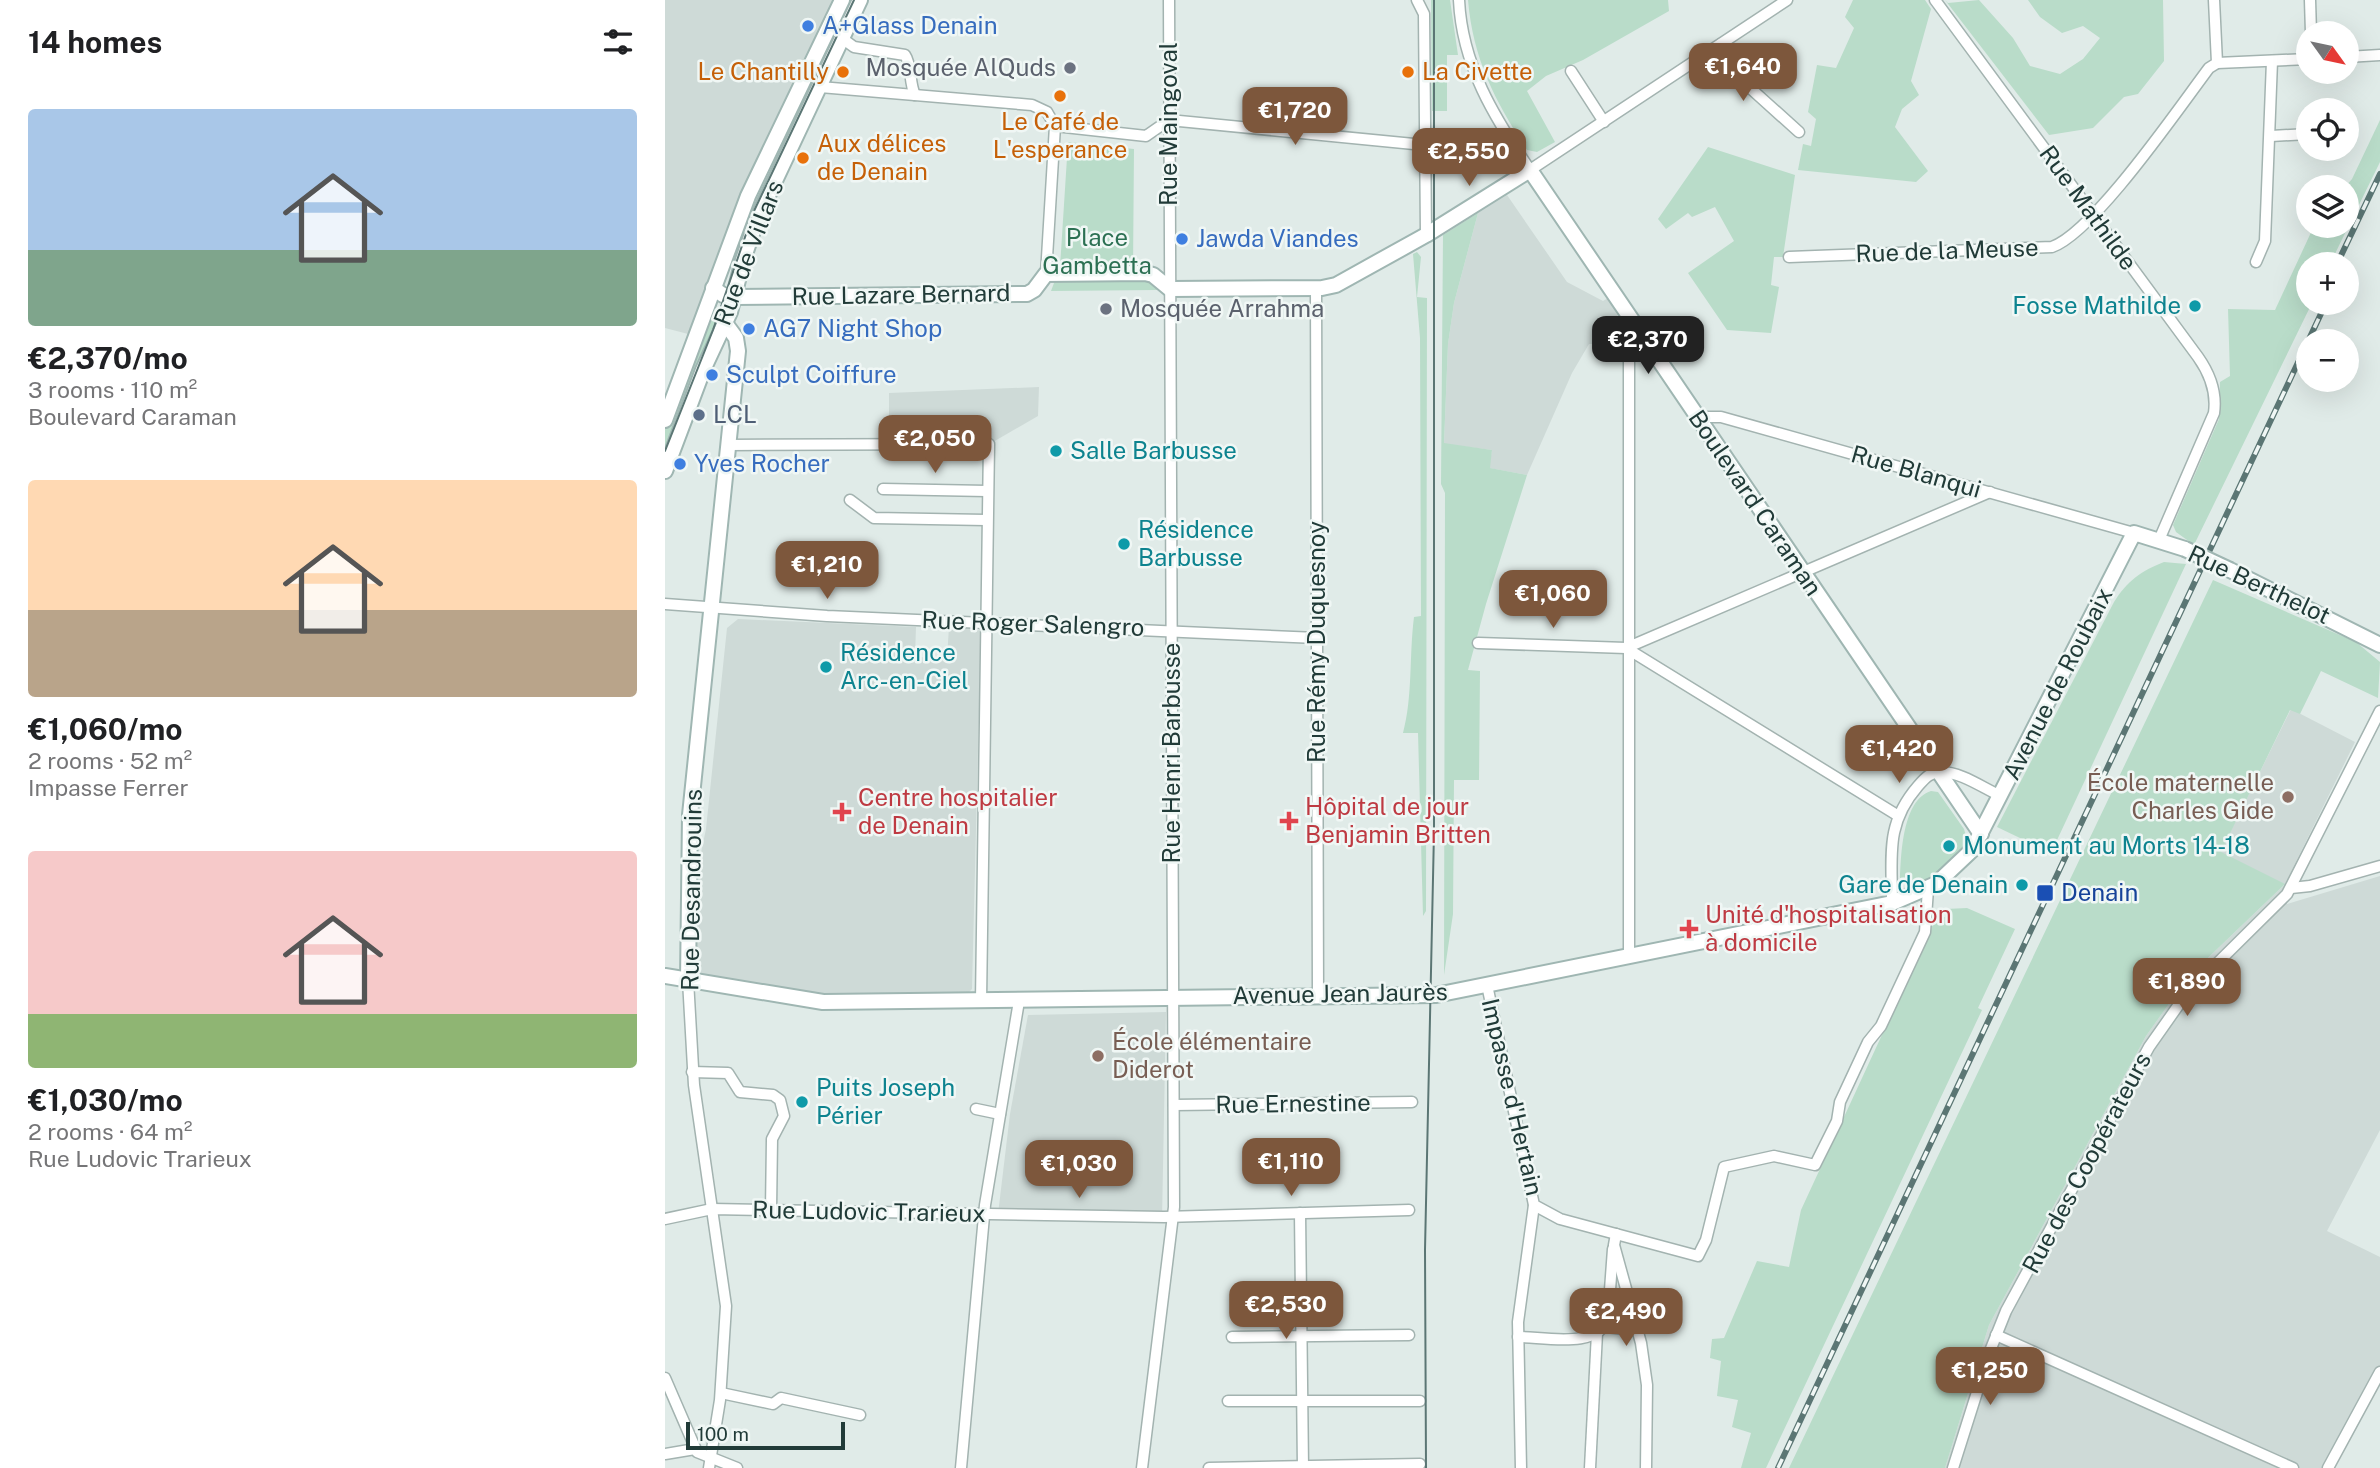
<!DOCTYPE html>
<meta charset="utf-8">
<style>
:root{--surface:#fff;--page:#f2f2f2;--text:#202124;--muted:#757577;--accent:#7d573c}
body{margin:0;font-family:"Public Sans",sans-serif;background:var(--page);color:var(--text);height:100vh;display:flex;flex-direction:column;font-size:26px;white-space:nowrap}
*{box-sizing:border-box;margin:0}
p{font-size:23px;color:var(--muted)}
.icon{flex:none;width:38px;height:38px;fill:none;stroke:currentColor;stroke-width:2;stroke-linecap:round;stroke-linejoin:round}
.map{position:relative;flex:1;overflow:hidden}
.sheet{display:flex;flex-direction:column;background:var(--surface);width:665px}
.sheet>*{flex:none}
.needle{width:46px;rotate:123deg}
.fabs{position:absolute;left:1631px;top:21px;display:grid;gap:14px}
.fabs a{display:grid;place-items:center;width:63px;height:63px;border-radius:50%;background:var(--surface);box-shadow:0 7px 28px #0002;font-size:35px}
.scale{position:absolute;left:21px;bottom:18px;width:159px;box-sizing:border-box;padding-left:7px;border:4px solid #213b38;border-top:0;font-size:19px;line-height:24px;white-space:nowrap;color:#213b38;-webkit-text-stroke:5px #f0f7f5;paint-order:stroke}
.price{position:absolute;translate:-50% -60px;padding:0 16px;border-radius:14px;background:var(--accent);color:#fff;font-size:23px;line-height:46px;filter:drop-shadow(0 2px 4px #0008)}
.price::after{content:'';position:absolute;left:50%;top:42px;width:21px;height:16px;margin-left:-10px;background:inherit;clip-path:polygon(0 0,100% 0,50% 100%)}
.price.active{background:#222;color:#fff}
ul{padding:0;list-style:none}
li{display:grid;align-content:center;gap:14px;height:371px;padding:0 28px}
li span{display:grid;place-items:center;height:217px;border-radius:7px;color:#555}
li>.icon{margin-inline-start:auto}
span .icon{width:126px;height:126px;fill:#fffc;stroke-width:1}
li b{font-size:30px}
h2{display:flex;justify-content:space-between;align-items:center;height:84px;padding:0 28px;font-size:30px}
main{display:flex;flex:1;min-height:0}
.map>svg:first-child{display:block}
.built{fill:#cedad7}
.green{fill:#b9dcc9}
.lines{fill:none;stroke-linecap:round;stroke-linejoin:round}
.street-casing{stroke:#a3b3b0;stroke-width:13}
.secondary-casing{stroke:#9fb6b2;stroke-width:18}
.street{stroke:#fff;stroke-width:10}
.secondary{stroke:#fff;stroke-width:14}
.tram{stroke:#5b7674;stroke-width:2}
.rail-casing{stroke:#5b7674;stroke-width:6}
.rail{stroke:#f0f7f5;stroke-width:3.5;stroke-dasharray:10;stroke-linecap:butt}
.secondary-bridge-casing{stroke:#9fb6b2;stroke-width:18;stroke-linecap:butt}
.secondary-bridge{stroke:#fff;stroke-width:14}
.shop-dot{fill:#3f7fe0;stroke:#f0f7f5;stroke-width:2.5}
.worship-dot{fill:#6b7280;stroke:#f0f7f5;stroke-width:2.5}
.food-dot{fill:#e8710a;stroke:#f0f7f5;stroke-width:2.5}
.culture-dot{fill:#0f9aa8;stroke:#f0f7f5;stroke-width:2.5}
.service-dot{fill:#5c6f8a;stroke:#f0f7f5;stroke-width:2.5}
.education-dot{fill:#8d6e63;stroke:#f0f7f5;stroke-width:2.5}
.health-dot{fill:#e0444e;stroke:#f0f7f5;stroke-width:2.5}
.transit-dot{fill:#1a4fb4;stroke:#f0f7f5;stroke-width:2.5}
.labels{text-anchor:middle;stroke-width:5;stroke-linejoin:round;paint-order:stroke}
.shop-label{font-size:24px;fill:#366cbe;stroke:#f0f7f5;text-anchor:start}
.worship-label{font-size:24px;fill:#5b616d;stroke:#f0f7f5;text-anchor:end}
.food-label{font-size:24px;fill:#c56008;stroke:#f0f7f5;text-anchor:start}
.street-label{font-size:24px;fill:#213b38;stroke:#f0f7f5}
.park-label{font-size:24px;fill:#2c7053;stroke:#f0f7f5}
.culture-label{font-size:24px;fill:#0d838f;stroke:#f0f7f5;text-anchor:start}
.service-label{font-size:24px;fill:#4e5e75;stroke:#f0f7f5;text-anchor:start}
.education-label{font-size:24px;fill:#785e54;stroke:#f0f7f5;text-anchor:end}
.health-label{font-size:24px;fill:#be3a42;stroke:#f0f7f5;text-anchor:start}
.transit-label{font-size:24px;fill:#164399;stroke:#f0f7f5;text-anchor:start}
</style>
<main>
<section class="sheet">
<h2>14 homes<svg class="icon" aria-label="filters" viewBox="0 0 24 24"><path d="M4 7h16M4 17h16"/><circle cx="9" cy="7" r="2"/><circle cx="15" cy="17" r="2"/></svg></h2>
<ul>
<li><span style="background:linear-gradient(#a9c7e8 65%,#7fa58c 0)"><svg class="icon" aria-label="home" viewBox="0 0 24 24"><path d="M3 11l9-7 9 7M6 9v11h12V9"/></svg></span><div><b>€2,370/mo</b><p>3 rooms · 110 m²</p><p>Boulevard Caraman</p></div></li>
<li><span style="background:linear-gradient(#ffd9b3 60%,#b9a48a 0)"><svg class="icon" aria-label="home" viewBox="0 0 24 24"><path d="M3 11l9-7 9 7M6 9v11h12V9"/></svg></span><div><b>€1,060/mo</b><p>2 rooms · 52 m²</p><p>Impasse Ferrer</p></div></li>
<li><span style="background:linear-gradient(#f6c9c9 75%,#8fb573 0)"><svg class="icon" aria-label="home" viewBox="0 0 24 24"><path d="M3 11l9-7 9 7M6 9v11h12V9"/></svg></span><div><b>€1,030/mo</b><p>2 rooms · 64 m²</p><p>Rue Ludovic Trarieux</p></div></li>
</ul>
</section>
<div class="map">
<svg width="1715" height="1468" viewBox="0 0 1715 1468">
<rect width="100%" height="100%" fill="#e0ebe8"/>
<g class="built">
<path d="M0 0H170L27 335 0 328Z"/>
<path d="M842 195 902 282 938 301 943 298 955 320 956 344H924L907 373 862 475 824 468 827 450 779 444 783 344 789 303 813 213Z"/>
<path d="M374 387 373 416 328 442 224 436V393Z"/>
<path d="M73 619 251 627 250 657 282 658 284 627 312 629 316 632 307 989 304 992 156 994 33 973 29 966 27 936 32 932 33 867 41 829 62 628Z"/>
<path d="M1626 709 1690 742 1620 884 1622 904 1715 876V1130L1662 1231 1715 1257V1378L1668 1468H1280L1324 1325 1481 1036 1523 977 1619 885 1555 853Z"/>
<path d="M501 1012 497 1220 333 1214 345 1114 363 1015Z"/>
</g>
<g class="green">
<path d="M766 0H785L793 55H782V111H767Z"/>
<path d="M803 0H1003L1004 11 918 60 881 76 862 91 890 142 872 152 862 150C830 101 808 59 803 0Z"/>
<path d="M1188 0H1260L1266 9 1246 81 1254 95 1237 109 1230 127 1263 171 1251 182 1133 170 1138 144 1146 146 1151 119 1143 112 1152 65 1171 68 1189 28 1180 17Z"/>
<path d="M1280 0 1283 3 1314 0 1348 38 1365 66 1395 74 1418 59 1435 38 1418 26 1397 33 1375 17 1363 0H1498L1499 61 1473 94 1459 97 1428 128 1384 135Z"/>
<path d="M1715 120V162L1665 264H1643V303H1647L1529 545 1511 532 1508 525 1554 419 1555 382 1565 376 1563 309 1610 310 1649 226H1682L1680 187 1687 179Z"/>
<path d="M403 142 469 149 468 270 488 280 492 290 386 291 395 267Z"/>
<path d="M1043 147 1130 175 1118 257H1109L1106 285 1114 287 1106 333 1062 330 1023 273 1069 241 1050 207 1027 217 1023 213 1001 229 993 219Z"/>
<path d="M813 213 789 303 783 344 779 443 827 450 825 468 862 475 821 604 803 670 815 671 814 780H789L788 914 779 975 780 493 776 484 778 235Z"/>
<path d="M752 252 756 257 752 297 762 298 761 911 758 916 753 733H738C748 696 744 656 749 617L756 616 755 338 748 254Z"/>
<path d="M47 310 57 313 0 456V429Z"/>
<path d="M1499 562 1521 564 1386 853 1332 827 1449 602C1462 581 1476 571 1499 562Z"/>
<path d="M1548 580 1691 642 1715 662 1713 698 1656 671 1635 714 1625 710 1556 852 1620 884 1523 977 1481 1036 1324 1325 1280 1468H1124Z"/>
<path d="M1266 791 1273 792 1299 829 1303 843C1288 863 1271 879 1247 889L1235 880C1236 856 1237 800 1266 791Z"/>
<path d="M1302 908 1350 929 1313 1008 1317 1010 1101 1468H1076L1086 1433 1067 1427 1073 1400 1052 1396 1056 1361 1045 1358 1047 1339 1059 1338 1092 1261 1124 1267 1136 1210 1271 918 1280 917 1281 909Z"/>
</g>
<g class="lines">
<g class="street-casing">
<g id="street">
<path d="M752 0 759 14 761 235"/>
<path d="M794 0C797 65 829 117 865 170L1122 0"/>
<path d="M1270 0 1533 357C1545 374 1552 392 1549 413L1494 540"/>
<path d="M1645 0 1646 33"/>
<path d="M178 39 189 47 240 55C247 65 244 83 250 95"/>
<path d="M1056 44 1084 87 1134 132"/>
<path d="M1682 57 1715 55"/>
<path d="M1552 63 1643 59"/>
<path d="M906 71 939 122"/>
<path d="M155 87 367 105 382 112 390 126 481 136 504 120 759 145"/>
<path d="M1606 136 1643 134"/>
<path d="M1124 257 1387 247C1429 232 1513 109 1544 68L1552 63 1549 0"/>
<path d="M1591 262 1600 241 1607 61"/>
<path d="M381 274 390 126"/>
<path d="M651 288 653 996"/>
<path d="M1032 417H1056L1469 533"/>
<path d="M64 445 324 444 316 1001"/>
<path d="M218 489 322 491"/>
<path d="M185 500 209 518 321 520"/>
<path d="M0 604 162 616 652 638"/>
<path d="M813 643 961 648 1325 492"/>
<path d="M961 648 1232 815"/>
<path d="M1626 888 1645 886 1715 866"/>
<path d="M1227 903C1227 856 1220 824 1253 786 1260 778 1265 772 1276 772 1296 772 1318 788 1336 796"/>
<path d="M964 957V317"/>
<path d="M23 980 29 1085 61 1306 55 1400 44 1468"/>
<path d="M822 985 869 1205 895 1219 1033 1256 1041 1240 1059 1167 1109 1156 1150 1165 1172 1121 1175 1102 1203 1042 1216 1026 1260 932 1263 889"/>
<path d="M27 1072 63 1073 75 1092 108 1095 115 1100 119 1116 107 1139 106 1210"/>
<path d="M509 1105 747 1102"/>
<path d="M311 1109 335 1114"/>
<path d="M635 1213 638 1468"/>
<path d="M0 1219 47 1209 499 1217 744 1210"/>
<path d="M951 1234 949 1245 976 1343 982 1385 981 1468"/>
<path d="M940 1327 972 1330"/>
<path d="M1331 1335 1628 1468"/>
<path d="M567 1337 744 1335"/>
<path d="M853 1337C879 1337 935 1350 943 1317L948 1249"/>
<path d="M0 1378 32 1452 72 1468"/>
<path d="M56 1393 108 1404 116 1398 195 1415"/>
<path d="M563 1401H755"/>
<path d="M0 1454 30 1449"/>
<path d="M296 1468 320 1205 354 1001"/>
<path d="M477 1468 509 1207 504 0"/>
<path d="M544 1468 755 1464"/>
<path d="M856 1468 853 1322 869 1205"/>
<path d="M925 1468 932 1333"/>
<path d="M1288 1468 1325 1351 1341 1311 1484 1047 1522 993 1622 894 1715 711"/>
<path d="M1663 1468 1715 1372"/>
</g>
</g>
<g class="secondary-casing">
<g id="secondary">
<path d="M48 288 58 295 69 297 362 294 369 290 381 274 480 273 488 275 505 289 657 288 671 285 761 235 865 170 1316 834"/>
<path d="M0 420 83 196 177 0"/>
<path d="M0 471 38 370 65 312 78 260 92 219 195 0"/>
<path d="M1565 570 1715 645"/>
<path d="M0 976 158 1002 771 995 1227 903 1271 884 1307 850 1469 533 1520 549"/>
<path d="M23 980 25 815 73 351 71 338 60 323"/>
</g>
</g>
<use href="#street" class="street"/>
<use href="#secondary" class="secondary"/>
<g class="tram">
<path d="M0 451 48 330 89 211 189 0"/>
<path d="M761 1468 760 1250 769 832V0"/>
</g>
<g class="rail-casing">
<g id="rail">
<path d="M1672 264 1715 174"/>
<path d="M1113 1468 1661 303"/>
</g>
</g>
<use href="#rail" class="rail"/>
<g class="secondary-bridge-casing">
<path id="secondary-bridge" d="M1520 549 1565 570"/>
</g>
<use href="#secondary-bridge" class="secondary-bridge"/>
</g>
<g class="shop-dot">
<circle cx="143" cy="26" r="7"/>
<circle cx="517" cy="239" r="7"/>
<circle cx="84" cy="329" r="7"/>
<circle cx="47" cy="375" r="7"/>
<circle cx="15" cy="464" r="7"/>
</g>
<g class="worship-dot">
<circle cx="405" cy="68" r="7"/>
<circle cx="441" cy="309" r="7"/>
</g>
<g class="food-dot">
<circle cx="178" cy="72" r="7"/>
<circle cx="743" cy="72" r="7"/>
<circle cx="395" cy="96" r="7"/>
<circle cx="138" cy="158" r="7"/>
</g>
<g class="culture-dot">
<circle cx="1530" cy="306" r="7"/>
<circle cx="391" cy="451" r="7"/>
<circle cx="459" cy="544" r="7"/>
<circle cx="161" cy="667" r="7"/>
<circle cx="1284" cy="846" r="7"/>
<circle cx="1357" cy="885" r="7"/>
<circle cx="137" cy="1102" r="7"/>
</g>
<circle class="service-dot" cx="34" cy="415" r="7"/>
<g class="education-dot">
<circle cx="1623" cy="797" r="7"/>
<circle cx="433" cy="1056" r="7"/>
</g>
<g class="health-dot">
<path d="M173.5 801.5h7v7h7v7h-7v7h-7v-7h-7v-7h7z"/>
<path d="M620.5 810.5h7v7h7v7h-7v7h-7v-7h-7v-7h7z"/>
<path d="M1020.5 918.5h7v7h7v7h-7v7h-7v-7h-7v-7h7z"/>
</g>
<rect class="transit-dot" x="1371" y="884" width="18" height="18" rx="3.5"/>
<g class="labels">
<g class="shop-label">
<text x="157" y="34">A+Glass Denain</text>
<text x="531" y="247">Jawda Viandes</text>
<text x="98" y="337">AG7 Night Shop</text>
<text x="61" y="383">Sculpt Coiffure</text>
<text x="29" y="472">Yves Rocher</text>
</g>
<g class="worship-label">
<text x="391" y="76">Mosquée AlQuds</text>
<text x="455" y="317" text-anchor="start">Mosquée Arrahma</text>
</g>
<g class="food-label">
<text x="164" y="80" text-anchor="end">Le Chantilly</text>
<text x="757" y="80">La Civette</text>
<text x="395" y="130" text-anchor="middle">Le Café de<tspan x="395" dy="28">L'esperance</tspan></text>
<text x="152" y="152">Aux délices<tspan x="152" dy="28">de Denain</tspan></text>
</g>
<g class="street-label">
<text transform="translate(504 124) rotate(-90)" y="8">Rue Maingoval</text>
<text transform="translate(1423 208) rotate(54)" y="8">Rue Mathilde</text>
<text transform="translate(1282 251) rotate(-2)" y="8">Rue de la Meuse</text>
<text transform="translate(84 253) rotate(-69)" y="8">Rue de Villars</text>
<text transform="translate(236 295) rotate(-1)" y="8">Rue Lazare Bernard</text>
<text transform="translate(1251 472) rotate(16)" y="8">Rue Blanqui</text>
<text transform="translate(1090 503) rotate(56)" y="8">Boulevard Caraman</text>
<text transform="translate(1594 585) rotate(25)" y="8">Rue Berthelot</text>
<text transform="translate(368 624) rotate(2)" y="8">Rue Roger Salengro</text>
<text transform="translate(652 642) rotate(-90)" y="8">Rue Rémy Duquesnoy</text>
<text transform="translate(1393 684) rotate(-63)" y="8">Avenue de Roubaix</text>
<text transform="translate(507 753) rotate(-90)" y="8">Rue Henri Barbusse</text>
<text transform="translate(27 890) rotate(-89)" y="8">Rue Desandrouins</text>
<text transform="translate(675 994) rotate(-1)" y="8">Avenue Jean Jaurès</text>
<text transform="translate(847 1097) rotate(77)" y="8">Impasse d'Hertain</text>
<text transform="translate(628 1104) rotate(-1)" y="8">Rue Ernestine</text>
<text transform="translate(1422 1163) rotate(-62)" y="8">Rue des Coopérateurs</text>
<text transform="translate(204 1212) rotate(1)" y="8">Rue Ludovic Trarieux</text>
</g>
<g class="park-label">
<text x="432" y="246">Place<tspan x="432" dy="28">Gambetta</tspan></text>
</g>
<g class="culture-label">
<text x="1516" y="314" text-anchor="end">Fosse Mathilde</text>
<text x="405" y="459">Salle Barbusse</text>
<text x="473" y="538">Résidence<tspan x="473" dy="28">Barbusse</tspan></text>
<text x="175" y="661">Résidence<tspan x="175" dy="28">Arc-en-Ciel</tspan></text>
<text x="1298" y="854">Monument au Morts 14-18</text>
<text x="1343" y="893" text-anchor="end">Gare de Denain</text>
<text x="151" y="1096">Puits Joseph<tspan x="151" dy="28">Périer</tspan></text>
</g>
<g class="service-label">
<text x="48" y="423">LCL</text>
</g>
<g class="education-label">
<text x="1609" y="791">École maternelle<tspan x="1609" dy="28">Charles Gide</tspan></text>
<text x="447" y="1050" text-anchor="start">École élémentaire<tspan x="447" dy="28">Diderot</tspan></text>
</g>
<g class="health-label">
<text x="193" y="806">Centre hospitalier<tspan x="193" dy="28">de Denain</tspan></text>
<text x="640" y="815">Hôpital de jour<tspan x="640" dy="28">Benjamin Britten</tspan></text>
<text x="1040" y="923">Unité d'hospitalisation<tspan x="1040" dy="28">à domicile</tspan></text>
</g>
<g class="transit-label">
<text x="1396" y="901">Denain</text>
</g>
</g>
</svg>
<div class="fabs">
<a><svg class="needle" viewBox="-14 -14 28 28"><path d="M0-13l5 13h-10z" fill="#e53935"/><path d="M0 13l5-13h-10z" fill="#757577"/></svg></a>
<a><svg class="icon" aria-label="locate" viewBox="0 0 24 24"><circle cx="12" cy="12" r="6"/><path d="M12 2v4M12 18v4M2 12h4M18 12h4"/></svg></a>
<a><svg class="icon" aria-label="layers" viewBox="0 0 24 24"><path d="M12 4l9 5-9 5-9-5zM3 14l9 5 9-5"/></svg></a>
<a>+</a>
<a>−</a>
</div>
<div class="scale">100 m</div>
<b class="price" style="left:1078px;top:103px">€1,640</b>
<b class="price" style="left:630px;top:147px">€1,720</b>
<b class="price" style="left:804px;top:188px">€2,550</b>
<b class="price active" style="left:983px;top:376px">€2,370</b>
<b class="price" style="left:270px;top:475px">€2,050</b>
<b class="price" style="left:162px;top:601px">€1,210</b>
<b class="price" style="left:888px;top:630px">€1,060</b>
<b class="price" style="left:1234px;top:785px">€1,420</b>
<b class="price" style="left:1522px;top:1018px">€1,890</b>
<b class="price" style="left:626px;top:1198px">€1,110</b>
<b class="price" style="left:414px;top:1200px">€1,030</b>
<b class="price" style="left:621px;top:1341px">€2,530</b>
<b class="price" style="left:961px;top:1348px">€2,490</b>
<b class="price" style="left:1325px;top:1407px">€1,250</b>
</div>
</main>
